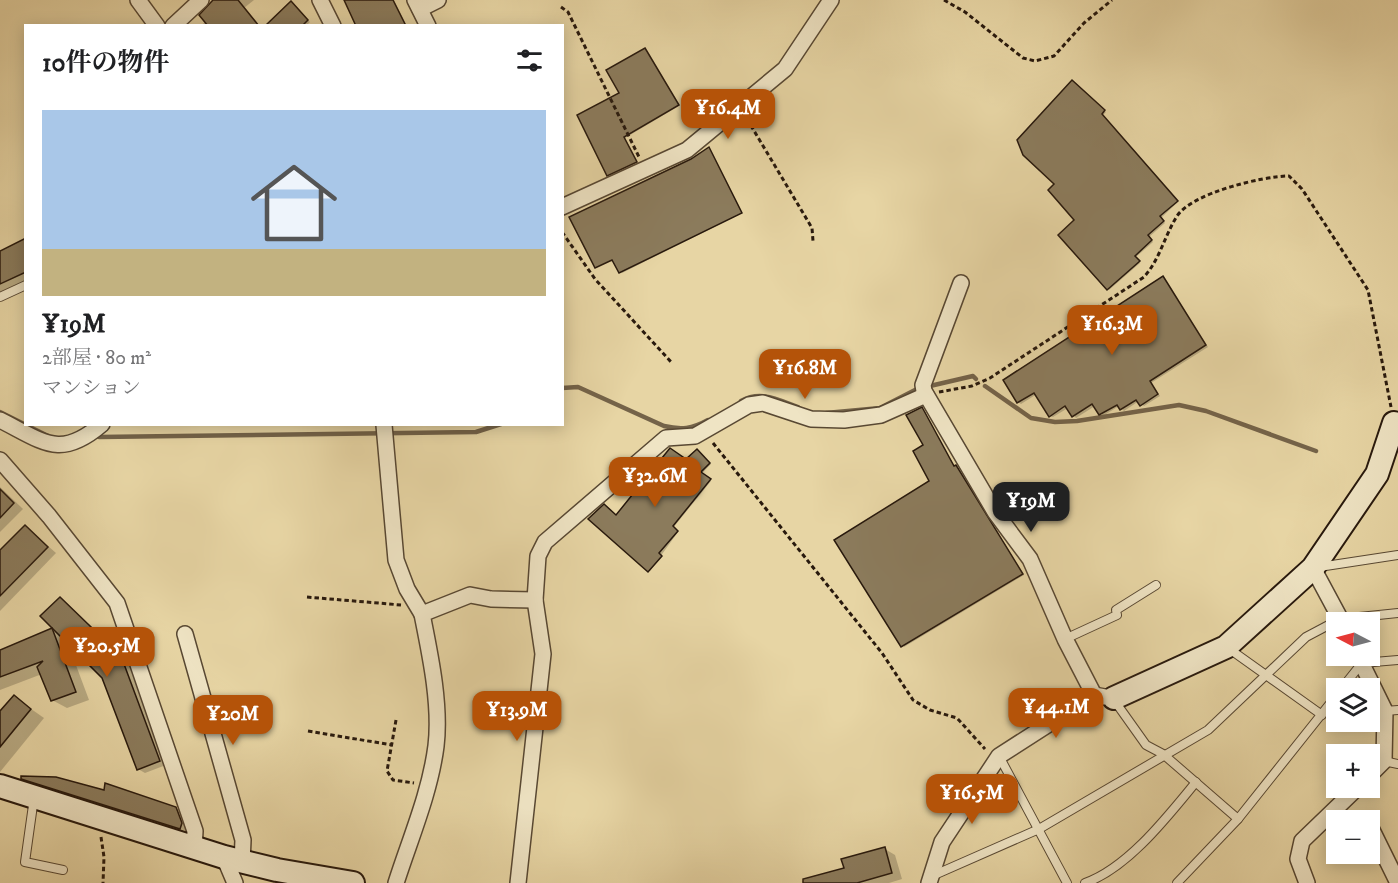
<!DOCTYPE html>
<html lang="ja">
<meta charset="utf-8">
<style>
:root{--surface:#fff;--page:#f6f6f6;--text:#202124;--muted:#757577;--line:#e0e0e0;--accent:#b45309}
body{margin:0;font-family:"IM FELL DW Pica","Noto Serif JP",serif;background:var(--page);color:var(--text);height:100vh;display:flex;flex-direction:column;font-size:22px;white-space:nowrap}
*{box-sizing:border-box;margin:0}
p{font-size:20px;color:var(--muted)}
.icon{flex:none;width:33px;height:33px;fill:none;stroke:currentColor;stroke-width:2;stroke-linecap:round;stroke-linejoin:round}
.map{position:relative;flex:1;overflow:hidden}
.side{position:absolute;left:24px;top:24px;width:540px;height:402px;display:flex;flex-direction:column;background:var(--surface);border-radius:0px;box-shadow:0 3px 15px #0003}
.side>*{flex:none}
.needle{width:39px;rotate:276deg}
.tools{position:absolute;left:1326px;top:612px;display:grid;gap:12px}
.tools a{display:grid;place-items:center;width:54px;height:54px;border-radius:0px;background:var(--surface);box-shadow:0 3px 15px #0003;font-size:30px}
.price{position:absolute;translate:-50% -51px;padding:0 14px;border-radius:12px;background:var(--accent);color:#fff;font-size:20px;line-height:39px;filter:drop-shadow(0 2px 3px #0008)}
.price::after{content:'';position:absolute;left:50%;top:36px;width:18px;height:14px;margin-left:-9px;background:inherit;clip-path:polygon(0 0,100% 0,50% 100%)}
.price.current{background:#222;color:#fff}
ul{padding:0;list-style:none}
li{display:grid;align-content:center;gap:12px;height:318px;padding:0 18px}
li+li{border-top:2px solid var(--line)}
li span{display:grid;place-items:center;height:186px;border-radius:0px;color:#555}
li>.icon{margin-inline-start:auto}
span .icon{width:108px;height:108px;fill:#fffc;stroke-width:1}
li b{font-size:26px}
h2{display:flex;justify-content:space-between;align-items:center;height:72px;padding:0 18px;font-size:26px}
.map>svg:first-child{display:block}
.shadow{fill:#0003}
.lines{fill:none;stroke-linecap:round;stroke-linejoin:round}
.stream{stroke:#746349;stroke-width:4.5}
.building{fill:#8b7b5c;stroke:#28190d;stroke-width:1.5}
.lane-casing{stroke:#584833;stroke-width:10}
.street-casing{stroke:#584833;stroke-width:18}
.secondary-casing{stroke:#28190d;stroke-width:26}
.path{stroke:#28190d;stroke-width:3;stroke-dasharray:4.5 3;stroke-linecap:butt}
.lane{stroke:#efe4c4;stroke-width:8}
.street{stroke:#efe4c4;stroke-width:15}
.secondary{stroke:#efe4c4;stroke-width:22}
</style>
<div class="map">
<svg width="1398" height="883" viewBox="0 0 1398 883">
<rect width="100%" height="100%" fill="#e7d5a4"/>
<filter id="stains"><feTurbulence type="fractalNoise" baseFrequency=".00333" numOctaves="4"/><feColorMatrix values="0 0 0 0 .2 0 0 0 0 .09 0 0 0 0 .02 0 0 0 .5 -.17"/></filter>
<radialGradient id="worn" r=".72"><stop offset=".6" stop-color="#630" stop-opacity="0"/><stop offset="1" stop-color="#630" stop-opacity=".3"/></radialGradient>
<g class="shadow">
<path d="M215 0H254L244 8 259 26H201L206 21Z"/>
<path d="M345 0H394L407 26H358Z"/>
<path d="M291 3 310 22 306 26H267Z"/>
<path d="M645 49 679 106 625 138 638 163 610 176 622 93Z"/>
<path d="M1074 83 1106 112 1103 115 1178 202 1161 218 1165 223 1149 237 1153 242 1136 257 1140 263 1109 290 1057 184Z"/>
<path d="M710 149 742 213 622 273 614 260 596 267 692 160Z"/>
<path d="M26 240V281L0 293V252Z"/>
<path d="M1163 278 1208 347 1151 383 1160 396 1144 406 1139 401 1124 411 1119 406 1103 416 1095 406 1076 418 1068 408 1053 417 1050 416 1037 394 1021 404 1018 402 1005 381Z"/>
<path d="M922 409 955 467 958 468 1024 575 904 647 931 481Z"/>
<path d="M699 452 711 464 702 473 711 481 673 528 678 532 650 571 616 516Z"/>
<path d="M0 487 23 509 0 532Z"/>
<path d="M25 526 56 553 0 611V552Z"/>
<path d="M60 598 128 662 166 765 145 773 138 769 104 677 67 641 89 700 67 708 52 700 42 674 0 690V651L51 630 58 633Z"/>
<path d="M14 697 44 718 0 772V714Z"/>
<path d="M29 781 176 808 183 812 188 827 186 831Z"/>
<path d="M885 849 895 855 902 879 889 883H803L802 881 845 869Z"/>
</g>
<g class="lines">
<g class="stream">
<path d="M985 386 1031 418 1055 422 1077 421 1179 405 1206 411 1316 451"/>
<path d="M562 388 578 387 664 426C681 430 692 429 708 420"/>
<path d="M741 401C761 390 778 400 798 407"/>
<path d="M0 412 48 436"/>
<path d="M826 413 880 408 917 389 973 376 976 379"/>
<path d="M99 437 476 432 501 424"/>
</g>
</g>
<g class="building">
<path d="M213 0H238L259 26H208L199 15Z"/>
<path d="M344 0H393L406 26H356Z"/>
<path d="M291 1 308 20 302 26H265Z"/>
<path d="M645 48 679 105 624 137 637 162 607 176 577 115 619 93 606 70Z"/>
<path d="M1072 80 1105 110 1102 114 1178 201 1160 216 1164 221 1148 235 1152 240 1135 256 1140 261 1107 290 1058 235 1074 220 1048 190 1054 184 1023 155 1017 140Z"/>
<path d="M709 147 742 213 619 273 612 260 595 268 569 217 691 159Z"/>
<path d="M26 238V272L0 284V251Z"/>
<path d="M1163 276 1206 345 1150 381 1158 394 1140 406 1136 400 1120 410 1117 405 1099 415 1092 404 1072 417 1065 406 1049 417 1034 393 1017 403 1003 380Z"/>
<path d="M922 407 954 466 956 465 1023 574 901 647 834 540 929 481 913 451 923 445 906 415Z"/>
<path d="M670 448 686 459 697 449 710 463 701 472 711 479 673 526 678 531 659 553 662 556 648 572 588 519 604 504 616 515Z"/>
<path d="M0 489 14 503 0 518Z"/>
<path d="M25 525 48 547 0 596V550Z"/>
<path d="M60 597 121 656 160 761 137 770 102 678 40 616Z"/>
<path d="M52 628 76 692 51 701 37 667 43 661 0 677V650Z"/>
<path d="M14 695 31 709 0 747V711Z"/>
<path d="M21 776 56 777 104 790 105 783 176 807 182 823 180 829 21 779Z"/>
<path d="M885 847 892 873 857 883H803V879L844 868 841 859Z"/>
</g>
<g class="lines">
<g class="lane-casing">
<g id="lane">
<path d="M0 297 26 285"/>
<path d="M1319 567 1398 555"/>
<path d="M1065 639 1117 615 1116 610 1156 585"/>
<path d="M1228 648 1322 715"/>
<path d="M1342 688 1362 663 1398 660"/>
<path d="M1114 700 1146 745 1163 754 1238 819"/>
<path d="M1385 711 1398 710"/>
<path d="M999 756 1067 883"/>
<path d="M1384 761 1398 764"/>
<path d="M34 798 25 862 63 870"/>
<path d="M932 876 1039 829 1208 730 1306 637 1340 619 1398 613"/>
<path d="M1085 883C1128 868 1168 816 1196 782"/>
<path d="M1177 883 1238 819 1336 696"/>
</g>
</g>
<g class="street-casing">
<g id="street">
<path d="M138 0 157 26"/>
<path d="M320 0 333 26"/>
<path d="M415 0 428 26"/>
<path d="M420 9 438 0"/>
<path d="M173 26 201 0"/>
<path d="M562 207 687 150 785 69 831 0"/>
<path d="M961 283 923 385 924 391 995 512 1030 559 1065 639 1094 695"/>
<path d="M0 420C44 442 60 460 102 424"/>
<path d="M384 425 396 560 407 589 422 614"/>
<path d="M0 460 49 516 117 603 195 831 194 849"/>
<path d="M1313 568 1342 622"/>
<path d="M185 634 243 840 242 863"/>
<path d="M1358 656 1385 711 1384 761 1370 775"/>
<path d="M1370 826 1398 883"/>
<path d="M224 857 235 883"/>
<path d="M396 883C410 839 430 793 436 746 441 705 430 654 422 614L470 595 491 599 535 600 538 556 545 542 666 438 695 436 749 405 763 403 811 419 844 420 881 415 926 395"/>
<path d="M518 883 543 654 535 600"/>
<path d="M929 883 942 842 999 756 1094 695 1105 697"/>
<path d="M1307 883 1298 859 1302 841 1357 788"/>
</g>
</g>
<g class="secondary-casing">
<g id="secondary">
<path d="M1114 698 1226 647 1313 568 1377 474 1394 423"/>
<path d="M0 786 224 857 277 870 353 883"/>
</g>
</g>
<g class="path">
<path d="M944 0 965 12 1023 58 1035 61 1054 56 1084 23 1112 0"/>
<path d="M561 7 568 12 639 157"/>
<path d="M747 119 812 228 813 241"/>
<path d="M562 232 595 279 672 363"/>
<path d="M939 392 972 386 990 378 1144 277C1160 259 1164 237 1177 216 1192 193 1263 176 1289 176L1302 189 1368 290 1391 407"/>
<path d="M713 443 882 653 913 700 930 710 957 718 985 749"/>
<path d="M307 597 401 605"/>
<path d="M396 720 387 771 393 780 414 783"/>
<path d="M308 731 392 745"/>
<path d="M101 837 104 857 103 883"/>
</g>
<use href="#lane" class="lane"/>
<use href="#street" class="street"/>
<use href="#secondary" class="secondary"/>
</g>
<rect width="100%" height="100%" filter="url(#stains)"/>
<rect width="100%" height="100%" fill="url(#worn)"/>
</svg>
<div class="tools">
<a><svg class="needle" viewBox="-14 -14 28 28"><path d="M0-13l5 13h-10z" fill="#e53935"/><path d="M0 13l5-13h-10z" fill="#757577"/></svg></a>
<a><svg class="icon" aria-label="layers" viewBox="0 0 24 24"><path d="M12 4l9 5-9 5-9-5zM3 14l9 5 9-5"/></svg></a>
<a>+</a>
<a>−</a>
</div>
<b class="price" style="left:728px;top:140px">¥16.4M</b>
<b class="price" style="left:1112px;top:356px">¥16.3M</b>
<b class="price" style="left:805px;top:400px">¥16.8M</b>
<b class="price" style="left:655px;top:508px">¥32.6M</b>
<b class="price current" style="left:1031px;top:533px">¥19M</b>
<b class="price" style="left:107px;top:678px">¥20.5M</b>
<b class="price" style="left:1056px;top:739px">¥44.1M</b>
<b class="price" style="left:517px;top:742px">¥13.9M</b>
<b class="price" style="left:233px;top:746px">¥20M</b>
<b class="price" style="left:972px;top:825px">¥16.5M</b>
<section class="side">
<h2>10件の物件<svg class="icon" aria-label="filters" viewBox="0 0 24 24"><path d="M4 7h16M4 17h16"/><circle cx="9" cy="7" r="2"/><circle cx="15" cy="17" r="2"/></svg></h2>
<ul>
<li><span style="background:linear-gradient(#a9c7e8 75%,#c2b280 0)"><svg class="icon" aria-label="home" viewBox="0 0 24 24"><path d="M3 11l9-7 9 7M6 9v11h12V9"/></svg></span><div><b>¥19M</b><p>2部屋 · 80 m²</p><p>マンション</p></div></li>
</ul>
</section>
</div>
